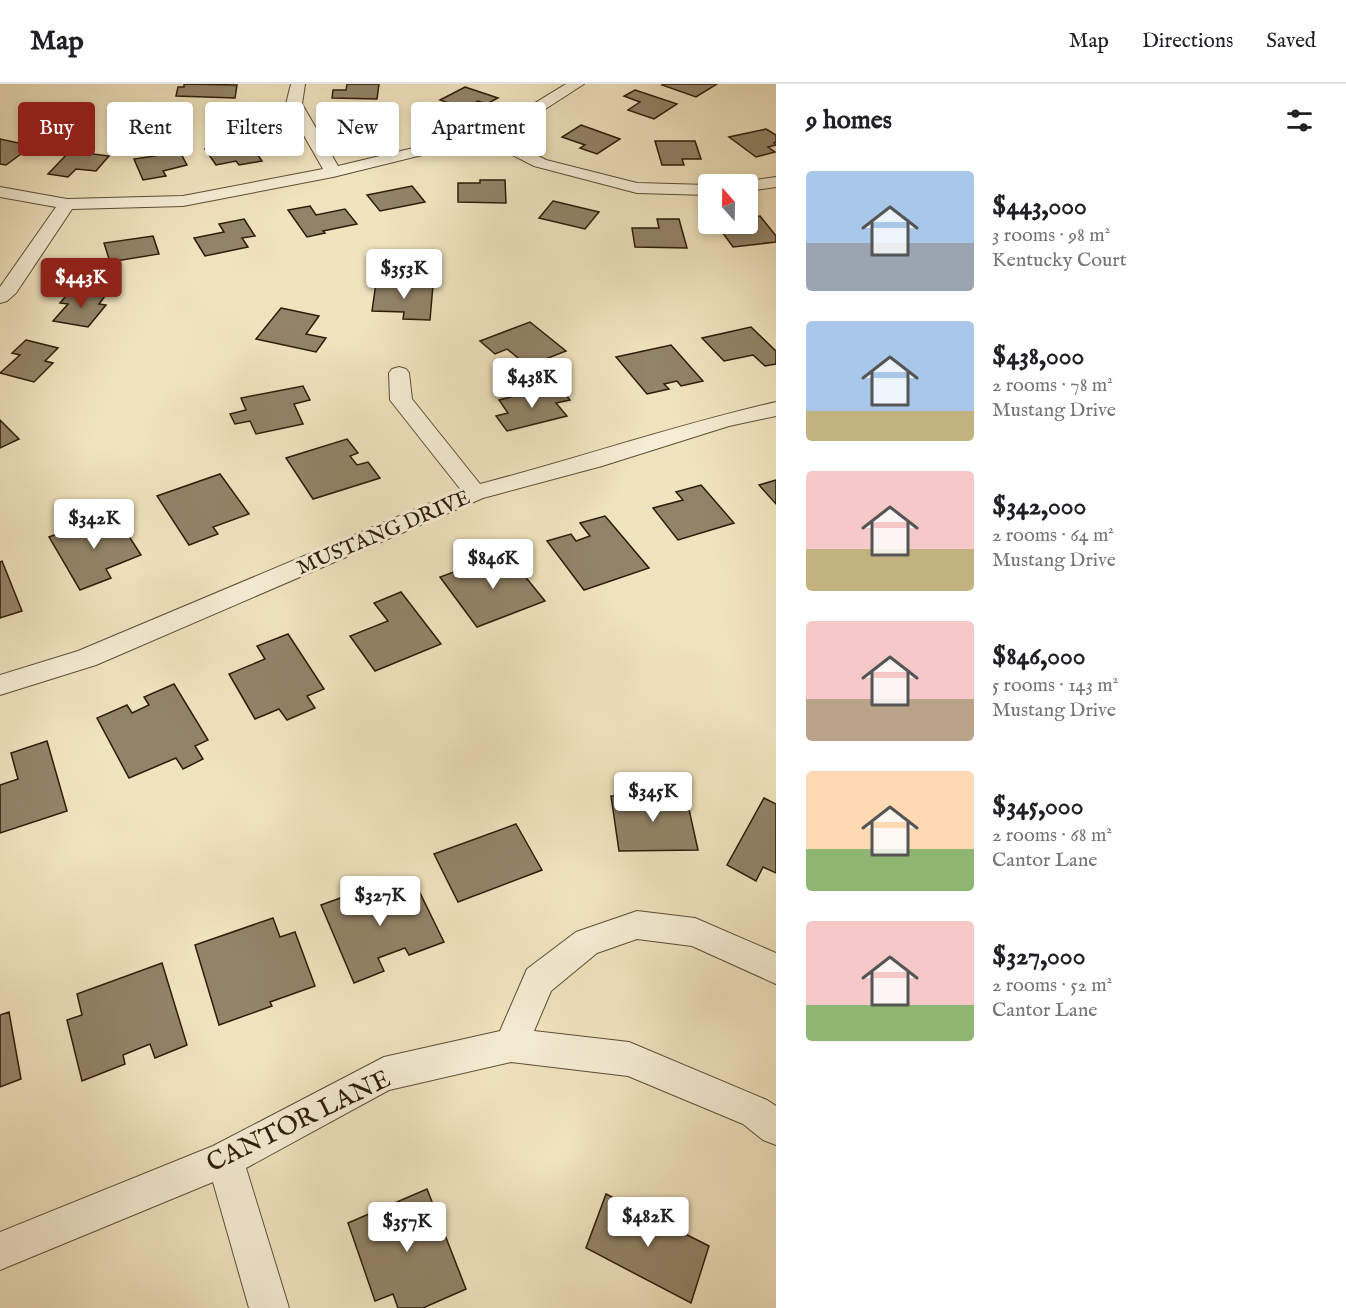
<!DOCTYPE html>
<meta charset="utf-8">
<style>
:root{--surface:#fff;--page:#f2f2f2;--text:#202124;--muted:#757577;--line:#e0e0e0;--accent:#8f2418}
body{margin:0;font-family:"IM FELL English",serif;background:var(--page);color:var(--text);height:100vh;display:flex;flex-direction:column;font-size:22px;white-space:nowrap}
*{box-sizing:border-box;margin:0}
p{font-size:20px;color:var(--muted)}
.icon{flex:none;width:33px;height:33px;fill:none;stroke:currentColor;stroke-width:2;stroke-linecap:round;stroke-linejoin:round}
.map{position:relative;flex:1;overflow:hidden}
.drawer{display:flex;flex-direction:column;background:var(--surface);width:570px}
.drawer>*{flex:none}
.hud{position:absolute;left:18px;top:18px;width:570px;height:54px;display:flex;gap:12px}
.needle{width:39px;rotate:340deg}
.controls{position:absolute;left:698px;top:90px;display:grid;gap:12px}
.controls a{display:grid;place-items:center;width:60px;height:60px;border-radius:6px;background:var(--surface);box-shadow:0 3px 9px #0003;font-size:30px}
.price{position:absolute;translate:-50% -51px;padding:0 14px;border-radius:6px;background:#fff;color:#222;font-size:20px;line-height:39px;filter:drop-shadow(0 2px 3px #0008)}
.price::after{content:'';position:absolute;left:50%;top:36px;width:18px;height:14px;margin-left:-9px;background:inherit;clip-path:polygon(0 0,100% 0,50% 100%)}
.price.selected{background:var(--accent);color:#fff}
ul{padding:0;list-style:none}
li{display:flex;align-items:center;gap:18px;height:150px;padding:0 30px}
li span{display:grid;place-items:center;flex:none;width:168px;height:120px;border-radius:6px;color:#555}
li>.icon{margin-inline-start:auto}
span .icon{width:72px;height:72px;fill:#fffc;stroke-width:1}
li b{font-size:26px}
h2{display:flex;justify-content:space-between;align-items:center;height:72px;padding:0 30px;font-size:26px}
.chip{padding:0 21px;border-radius:6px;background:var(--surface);box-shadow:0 3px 9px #0003;font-size:21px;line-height:54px}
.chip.selected{background:var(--accent);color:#fff}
header{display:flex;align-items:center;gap:36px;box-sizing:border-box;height:84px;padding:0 30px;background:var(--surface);border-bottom:2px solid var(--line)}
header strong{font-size:28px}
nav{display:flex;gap:33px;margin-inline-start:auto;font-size:21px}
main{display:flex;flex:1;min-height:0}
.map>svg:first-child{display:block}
.building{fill:#928468;stroke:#2d1c0a;stroke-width:1.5}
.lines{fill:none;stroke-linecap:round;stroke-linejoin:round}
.minor-casing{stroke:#5e4e37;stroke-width:2}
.minor{fill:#f5edd5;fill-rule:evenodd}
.labels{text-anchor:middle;stroke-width:6;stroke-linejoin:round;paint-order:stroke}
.street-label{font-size:21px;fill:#2d1c0a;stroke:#f5edd5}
.near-street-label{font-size:26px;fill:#2d1c0a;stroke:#f5edd5}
</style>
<header>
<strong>Map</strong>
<nav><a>Map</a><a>Directions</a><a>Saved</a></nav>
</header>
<main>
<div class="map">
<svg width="776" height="1224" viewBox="0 0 776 1224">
<rect width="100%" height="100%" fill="#f0e4bf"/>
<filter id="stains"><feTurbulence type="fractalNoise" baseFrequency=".00333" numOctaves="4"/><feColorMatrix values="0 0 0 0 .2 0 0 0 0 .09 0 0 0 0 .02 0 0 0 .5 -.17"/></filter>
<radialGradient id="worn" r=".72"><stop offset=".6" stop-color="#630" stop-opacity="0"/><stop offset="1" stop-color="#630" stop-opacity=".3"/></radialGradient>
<g class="building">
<path d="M184 0 237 1 235 14 176 12 178 3H184Z"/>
<path d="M347 0H379L377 15 332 14 333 6H346Z"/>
<path d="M664 0H717L696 13 662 1Z"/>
<path d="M465 3 498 14 487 20 478 17 464 25 440 16Z"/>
<path d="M635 6 677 20 654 35 628 26 640 18 624 12Z"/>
<path d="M374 33 390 51 358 57 343 38Z"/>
<path d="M581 41 620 55 597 70 580 64 585 61 562 53Z"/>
<path d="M766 45 776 51V58L774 59 776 61 768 63 775 68 756 73 729 53Z"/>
<path d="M0 55 32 62 6 81 0 80Z"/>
<path d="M248 57 262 77 239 81 236 77 216 81 205 65Z"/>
<path d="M655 57H695L701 75H682L684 81H662Z"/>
<path d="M70 67 109 72 96 87 76 85 68 93 48 90Z"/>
<path d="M180 68 187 81 163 87 166 92 143 96 134 75Z"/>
<path d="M480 96H505L506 119 458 118V99H480Z"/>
<path d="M412 102 425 118 380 127 367 111Z"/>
<path d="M553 117 599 128 585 145 539 134Z"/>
<path d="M310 122 316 131 345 125 357 140 323 147 325 149 307 153 288 126Z"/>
<path d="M760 132 776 152V158L733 163 720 145 744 142 742 140H747V134Z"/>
<path d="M244 135 255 152 242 154 248 163 205 172 194 154 224 148 219 140Z"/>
<path d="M657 135H679L687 164 635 163 632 144H659Z"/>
<path d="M153 152 159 170 110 178 104 159Z"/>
<path d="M376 199 433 201 430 236 403 235 404 228 372 227Z"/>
<path d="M71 206 105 212 99 220 106 221 88 243 53 237 68 220 60 219Z"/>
<path d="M281 224 319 232 306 250 326 254 316 268 256 255Z"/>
<path d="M530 238 566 267 528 282 507 265 495 270 480 257Z"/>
<path d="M751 243 776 267V280L765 282 753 271 724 277 702 254Z"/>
<path d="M26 256 58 264 45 277 53 279 34 298 0 289 20 271 12 269Z"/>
<path d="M671 261 703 297 681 302 677 297 664 300 669 305 647 310 616 273Z"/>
<path d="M303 302 310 316 294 320 303 340 256 350 250 337 235 340 230 330 246 326 241 314Z"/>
<path d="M544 305 547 310 562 306 570 316 556 319 567 332 507 347 496 332 508 329 499 316Z"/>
<path d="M0 336 19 355 0 364Z"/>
<path d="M347 355 358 369 350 372 357 381 368 378 380 394 313 415 286 374Z"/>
<path d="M220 390 249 430 213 443 218 450 189 461 157 412Z"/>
<path d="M776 396V420L759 401Z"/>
<path d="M701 401 734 439 678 456 653 424 683 416 676 408Z"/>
<path d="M114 429 141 471 106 485 111 494 80 506 49 453Z"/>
<path d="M605 432 649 484 584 506 547 457 571 450 576 457 590 452 580 439Z"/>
<path d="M505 468 545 517 477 543 440 493 465 484 471 491 486 485 479 477Z"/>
<path d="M2 477 22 527 0 534V478Z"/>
<path d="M401 508 441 560 375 587 350 552 388 537 374 519Z"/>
<path d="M288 550 324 605 307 612 315 624 287 636 279 625 255 635 229 590 265 575 257 562Z"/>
<path d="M174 600 208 656 195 662 203 675 183 685 176 674 129 694 97 634 127 621 132 629 149 621 144 613Z"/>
<path d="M47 657 67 727 0 749V701L18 695 11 669Z"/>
<path d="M611 712H686L698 766 619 767Z"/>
<path d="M764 714 776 720V789L763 783 756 797 727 781Z"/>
<path d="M516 740 542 786 458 818 434 770Z"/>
<path d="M396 794 405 812 419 807 444 858 409 871 405 864 378 874 384 887 354 899 321 821Z"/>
<path d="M273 834 280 853 295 848 315 902 270 918 272 922 219 941 195 861Z"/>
<path d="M162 879 187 961 155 974 150 960 123 971 125 980 82 997 67 936 82 931 77 910Z"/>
<path d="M9 928 21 995 0 1003V931Z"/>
<path d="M427 1105 466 1205 423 1224H398L393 1210 375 1217 348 1139Z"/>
<path d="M606 1110 709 1162 691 1219 586 1164Z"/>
</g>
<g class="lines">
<g class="minor-casing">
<g id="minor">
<path d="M291 0H305L302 20 338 82 480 48 507 36 566 0H584L519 42 498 51 546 76 637 99 708 101V111L637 109 534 82 483 56 333 93 183 122 72 125 16 209 7 217 0 219V203L56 123 0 113V103L67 115 183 112 323 85 286 20Z"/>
<path d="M776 93V103L747 107V100H740L747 97Z"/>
<path d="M399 283 406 285 409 289 412 315 480 400C579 374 676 341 776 318V332L729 342 602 382 483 414 96 581 0 611V591L78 567 461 406 390 316 389 289 392 285Z"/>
<path d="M637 827 695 834 776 869V900L692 862 637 855 597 869 551 907 534 947 629 958 767 1016 776 1022V1061L763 1056 743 1040 628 992 511 978 389 1006 246 1084 289 1224H249L213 1098 0 1186V1148L213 1062 384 973 500 947 527 885 576 848Z"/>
</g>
</g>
<use href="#minor" class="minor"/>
</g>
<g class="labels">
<g class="street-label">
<text transform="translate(383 448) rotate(-23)" y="7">MUSTANG DRIVE</text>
</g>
<g class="near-street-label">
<text transform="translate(298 1036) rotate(-26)" y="9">CANTOR LANE</text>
</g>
</g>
<rect width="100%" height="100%" filter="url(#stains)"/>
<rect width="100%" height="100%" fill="url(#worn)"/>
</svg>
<div class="controls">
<a><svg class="needle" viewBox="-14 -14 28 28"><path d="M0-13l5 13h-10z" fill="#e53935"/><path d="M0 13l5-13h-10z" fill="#757577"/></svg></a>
</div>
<b class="price" style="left:404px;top:216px">$353K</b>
<b class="price selected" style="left:81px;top:225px">$443K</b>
<b class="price" style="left:532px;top:325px">$438K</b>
<b class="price" style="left:94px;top:466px">$342K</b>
<b class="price" style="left:493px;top:506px">$846K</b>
<b class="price" style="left:653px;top:739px">$345K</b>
<b class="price" style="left:380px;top:843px">$327K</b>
<b class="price" style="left:648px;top:1164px">$482K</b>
<b class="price" style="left:407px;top:1169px">$357K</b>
<div class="hud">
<a class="chip selected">Buy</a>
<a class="chip">Rent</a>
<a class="chip">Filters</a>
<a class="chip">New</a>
<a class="chip">Apartment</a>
</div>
</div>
<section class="drawer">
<h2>9 homes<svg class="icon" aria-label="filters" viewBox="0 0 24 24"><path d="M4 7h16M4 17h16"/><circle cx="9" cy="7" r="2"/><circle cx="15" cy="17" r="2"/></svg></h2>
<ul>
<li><span style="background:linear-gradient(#a9c7e8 60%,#9aa5b1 0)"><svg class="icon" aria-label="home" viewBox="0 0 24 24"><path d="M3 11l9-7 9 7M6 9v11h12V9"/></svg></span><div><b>$443,000</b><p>3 rooms · 98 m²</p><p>Kentucky Court</p></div></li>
<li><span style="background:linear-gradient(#a9c7e8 75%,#c2b280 0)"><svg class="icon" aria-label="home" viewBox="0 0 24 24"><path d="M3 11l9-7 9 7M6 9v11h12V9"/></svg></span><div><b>$438,000</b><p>2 rooms · 78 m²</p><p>Mustang Drive</p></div></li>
<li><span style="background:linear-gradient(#f6c9c9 65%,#c2b280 0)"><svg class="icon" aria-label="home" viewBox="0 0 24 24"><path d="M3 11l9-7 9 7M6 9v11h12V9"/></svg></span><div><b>$342,000</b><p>2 rooms · 64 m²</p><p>Mustang Drive</p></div></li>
<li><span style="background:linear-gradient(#f6c9c9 65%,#b9a48a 0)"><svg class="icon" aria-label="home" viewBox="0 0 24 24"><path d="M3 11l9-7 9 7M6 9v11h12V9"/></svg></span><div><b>$846,000</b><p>5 rooms · 143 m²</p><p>Mustang Drive</p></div></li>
<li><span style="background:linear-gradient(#ffd9b3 65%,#8fb573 0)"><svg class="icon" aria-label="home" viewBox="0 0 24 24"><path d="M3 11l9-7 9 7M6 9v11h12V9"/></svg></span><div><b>$345,000</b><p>2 rooms · 68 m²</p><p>Cantor Lane</p></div></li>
<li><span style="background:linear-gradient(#f6c9c9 70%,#8fb573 0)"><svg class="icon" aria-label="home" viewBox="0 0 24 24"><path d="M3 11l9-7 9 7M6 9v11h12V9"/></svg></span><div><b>$327,000</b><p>2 rooms · 52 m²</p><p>Cantor Lane</p></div></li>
</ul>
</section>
</main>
